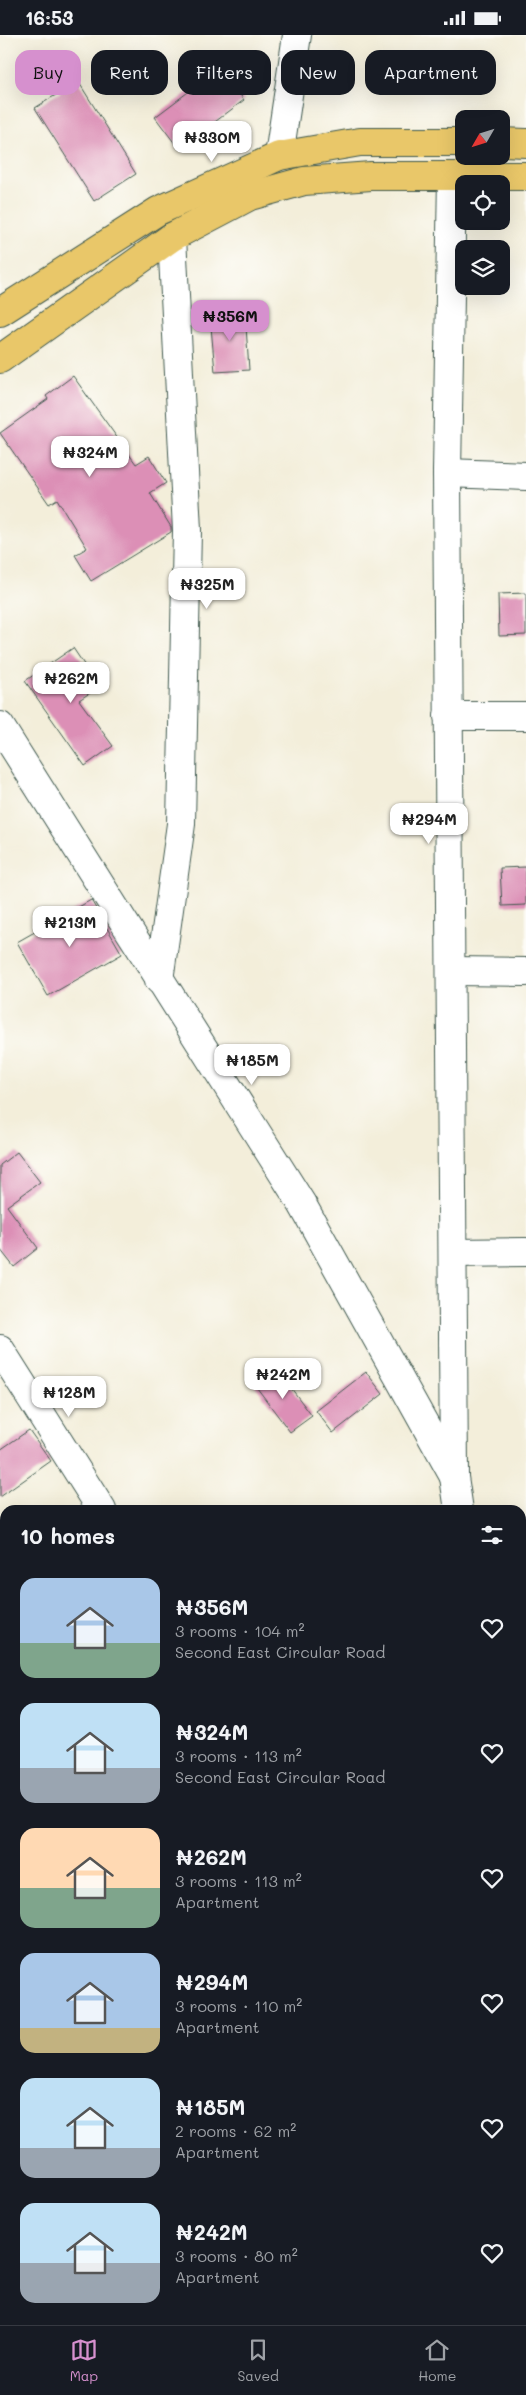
<!DOCTYPE html>
<meta charset="utf-8">
<style>
:root{--surface:#171b24;--page:#20242c;--text:#f1f3f6;--muted:#9ea1a6;--line:#363941;--accent:#d690ce}
body{margin:0;font-family:Mali,sans-serif;background:var(--page);color:var(--text);height:100vh;display:flex;flex-direction:column;font-size:19px;white-space:nowrap}
*{box-sizing:border-box;margin:0}
p{font-size:16px;color:var(--muted)}
.icon{flex:none;width:28px;height:28px;fill:none;stroke:currentColor;stroke-width:2;stroke-linecap:round;stroke-linejoin:round}
.map{position:relative;flex:1;overflow:hidden}
.panel{position:absolute;left:0px;top:1470px;width:526px;height:820px;display:flex;flex-direction:column;background:var(--surface);border-radius:15px 15px 0 0;box-shadow:0 5px 20px #0002}
.panel>*{flex:none}
.hud{position:absolute;left:15px;top:15px;width:496px;height:45px;display:flex;gap:10px}
.needle{width:32px;rotate:231deg}
.tools{position:absolute;left:455px;top:75px;display:grid;gap:10px}
.tools a{display:grid;place-items:center;width:55px;height:55px;border-radius:10px;background:var(--surface);box-shadow:0 5px 20px #0002;font-size:25px}
.price{position:absolute;translate:-50% -42px;padding:0 11px;border-radius:10px;background:#fff;color:#222;font-size:16px;line-height:32px;filter:drop-shadow(0 1px 2px #0008)}
.price::after{content:'';position:absolute;left:50%;top:30px;width:15px;height:11px;margin-left:-8px;background:inherit;clip-path:polygon(0 0,100% 0,50% 100%)}
.price.selected{background:var(--accent);color:#111}
ul{padding:0;list-style:none}
li{display:flex;align-items:center;gap:15px;height:125px;padding:0 20px}
li span{display:grid;place-items:center;flex:none;width:140px;height:100px;border-radius:15px;color:#555}
li>.icon{margin-inline-start:auto}
span .icon{width:60px;height:60px;fill:#fffc;stroke-width:1}
li b{font-size:21px}
h2{display:flex;justify-content:space-between;align-items:center;height:60px;padding:0 20px;font-size:21px}
.chip{padding:0 18px;border-radius:15px;background:var(--surface);box-shadow:0 5px 20px #0002;font-size:18px;line-height:45px}
.chip.selected{background:var(--accent);color:#111}
.status{display:flex;justify-content:space-between;align-items:center;height:35px;padding:0 25px;background:var(--surface);direction:ltr}
.status svg{height:14px;fill:currentColor}
.dock{display:flex;justify-content:space-around;align-items:center;height:70px;border-top:1px solid var(--line);background:var(--surface);font-size:14px;color:var(--muted)}
.dock a{display:grid;justify-items:center;gap:2px}
.dock .selected{color:var(--accent)}
.map>svg:first-child{display:block}
.building{fill:#dc8fb6}
.lines{fill:none;stroke-linecap:round;stroke-linejoin:round}
.minor-casing{stroke:#3f584d;stroke-width:30}
.major-casing{stroke:#3f584d;stroke-width:30}
.minor{stroke:#fff;stroke-width:28}
.major{stroke:#e9c769;stroke-width:28}
</style>
<div class="status"><b>16:53</b><svg viewBox="0 0 49 12"><path d="M0 12V9h3v3zM5 12V6h3v6zM10 12V3h3v9zM15 12V0h3v12zM26 1h20v11H26zM47 4h2v5h-2z"/></svg></div>
<div class="map">
<svg width="526" height="2290" viewBox="0 0 526 2290">
<rect width="100%" height="100%" fill="#fdfcf7"/>
<filter id="ink" filterUnits="userSpaceOnUse"><feTurbulence type="fractalNoise" baseFrequency=".02" numOctaves="2"/><feDisplacementMap in="SourceGraphic" scale="10" xChannelSelector="R" yChannelSelector="G"/><feConvolveMatrix kernelMatrix="1 2 1 2 8 2 1 2 1" color-interpolation-filters="sRGB"/></filter>
<filter id="wash" filterUnits="userSpaceOnUse"><feTurbulence type="fractalNoise" baseFrequency=".0096" numOctaves="4" result="noise"/><feDisplacementMap in="SourceGraphic" scale="20" xChannelSelector="R" yChannelSelector="G"/><feGaussianBlur stdDeviation="1.12" result="paint"/><feColorMatrix in="noise" values="0 0 0 0 0 0 0 0 0 0 0 0 0 0 0 0 0 1.4 0 .05"/><feComposite in="paint" operator="in"/></filter>
<g filter="url(#wash)">
<rect width="100%" height="100%" fill="#f3eeda"/>
<g id="blocks">
<g class="building">
<path d="M220 33 244 65 179 114 155 82Z"/>
<path d="M78 46 136 139 94 166 35 73Z"/>
<path d="M245 277 249 335 215 337 210 280Z"/>
<path d="M73 341 136 429 149 421 166 448 150 458 171 492V497L91 546 75 520 87 513 57 464 49 469 0 398 48 364 46 361Z"/>
<path d="M526 558V600L499 601 498 559Z"/>
<path d="M73 613 99 652 79 665 113 711 85 731 25 646Z"/>
<path d="M526 832V870L502 871 500 833Z"/>
<path d="M91 865 122 919 48 961 17 907Z"/>
<path d="M17 1117 40 1147 7 1171 38 1213 14 1232 0 1214V1130Z"/>
<path d="M276 1333 312 1381 290 1397 254 1349Z"/>
<path d="M366 1337 383 1359 333 1398 316 1376Z"/>
<path d="M29 1395 51 1426 0 1462V1415Z"/>
</g>
</g>
</g>
<g filter="url(#ink)">
<use href="#blocks" fill-opacity="0" stroke="#3f584d" stroke-width="1"/>
<g class="lines">
<g class="minor-casing">
<g id="minor">
<path d="M279 121 297 0"/>
<path d="M452 141 447 438 454 1442 459 1475"/>
<path d="M447 438 526 441"/>
<path d="M448 681H526"/>
<path d="M0 691 302 1169 453 1440"/>
<path d="M452 936 526 937"/>
<path d="M159 945 181 789 187 495 172 202"/>
<path d="M453 1218 526 1217"/>
<path d="M0 1314 102 1475"/>
<path d="M521 1525 526 1524"/>
<path d="M0 1861 5 1857"/>
<path d="M140 2290 141 2285"/>
</g>
</g>
<g class="major-casing">
<g id="major">
<path d="M501 107 526 108"/>
<path d="M0 277 158 176 279 121 360 107H464"/>
<path d="M0 324 172 202 250 161 304 146 371 141H526"/>
</g>
</g>
<use href="#minor" class="minor"/>
<use href="#major" class="major"/>
</g>
</g>
</svg>
<div class="tools">
<a><svg class="needle" viewBox="-14 -14 28 28"><path d="M0-13l5 13h-10z" fill="#e53935"/><path d="M0 13l5-13h-10z" fill="#9ea1a6"/></svg></a>
<a><svg class="icon" aria-label="locate" viewBox="0 0 24 24"><circle cx="12" cy="12" r="6"/><path d="M12 2v4M12 18v4M2 12h4M18 12h4"/></svg></a>
<a><svg class="icon" aria-label="layers" viewBox="0 0 24 24"><path d="M12 4l9 5-9 5-9-5zM3 14l9 5 9-5"/></svg></a>
</div>
<b class="price" style="left:212px;top:128px">₦330M</b>
<b class="price selected" style="left:230px;top:307px">₦356M</b>
<b class="price" style="left:90px;top:443px">₦324M</b>
<b class="price" style="left:207px;top:575px">₦325M</b>
<b class="price" style="left:71px;top:669px">₦262M</b>
<b class="price" style="left:429px;top:810px">₦294M</b>
<b class="price" style="left:70px;top:913px">₦213M</b>
<b class="price" style="left:252px;top:1051px">₦185M</b>
<b class="price" style="left:283px;top:1365px">₦242M</b>
<b class="price" style="left:69px;top:1383px">₦128M</b>
<div class="hud">
<a class="chip selected">Buy</a>
<a class="chip">Rent</a>
<a class="chip">Filters</a>
<a class="chip">New</a>
<a class="chip">Apartment</a>
</div>
<section class="panel">
<h2>10 homes<svg class="icon" aria-label="filters" viewBox="0 0 24 24"><path d="M4 7h16M4 17h16"/><circle cx="9" cy="7" r="2"/><circle cx="15" cy="17" r="2"/></svg></h2>
<ul>
<li><span style="background:linear-gradient(#a9c7e8 65%,#7fa58c 0)"><svg class="icon" aria-label="home" viewBox="0 0 24 24"><path d="M3 11l9-7 9 7M6 9v11h12V9"/></svg></span><div><b>₦356M</b><p>3 rooms · 104 m²</p><p>Second East Circular Road</p></div><svg class="icon" aria-label="heart" viewBox="0 0 24 24"><path d="M12 20l-8-8c-3-5 5-10 8-4 3-6 11-1 8 4z"/></svg></li>
<li><span style="background:linear-gradient(#bfe0f5 65%,#9aa5b1 0)"><svg class="icon" aria-label="home" viewBox="0 0 24 24"><path d="M3 11l9-7 9 7M6 9v11h12V9"/></svg></span><div><b>₦324M</b><p>3 rooms · 113 m²</p><p>Second East Circular Road</p></div><svg class="icon" aria-label="heart" viewBox="0 0 24 24"><path d="M12 20l-8-8c-3-5 5-10 8-4 3-6 11-1 8 4z"/></svg></li>
<li><span style="background:linear-gradient(#ffd9b3 60%,#7fa58c 0)"><svg class="icon" aria-label="home" viewBox="0 0 24 24"><path d="M3 11l9-7 9 7M6 9v11h12V9"/></svg></span><div><b>₦262M</b><p>3 rooms · 113 m²</p><p>Apartment</p></div><svg class="icon" aria-label="heart" viewBox="0 0 24 24"><path d="M12 20l-8-8c-3-5 5-10 8-4 3-6 11-1 8 4z"/></svg></li>
<li><span style="background:linear-gradient(#a9c7e8 75%,#c2b280 0)"><svg class="icon" aria-label="home" viewBox="0 0 24 24"><path d="M3 11l9-7 9 7M6 9v11h12V9"/></svg></span><div><b>₦294M</b><p>3 rooms · 110 m²</p><p>Apartment</p></div><svg class="icon" aria-label="heart" viewBox="0 0 24 24"><path d="M12 20l-8-8c-3-5 5-10 8-4 3-6 11-1 8 4z"/></svg></li>
<li><span style="background:linear-gradient(#bfe0f5 70%,#9aa5b1 0)"><svg class="icon" aria-label="home" viewBox="0 0 24 24"><path d="M3 11l9-7 9 7M6 9v11h12V9"/></svg></span><div><b>₦185M</b><p>2 rooms · 62 m²</p><p>Apartment</p></div><svg class="icon" aria-label="heart" viewBox="0 0 24 24"><path d="M12 20l-8-8c-3-5 5-10 8-4 3-6 11-1 8 4z"/></svg></li>
<li><span style="background:linear-gradient(#bfe0f5 60%,#9aa5b1 0)"><svg class="icon" aria-label="home" viewBox="0 0 24 24"><path d="M3 11l9-7 9 7M6 9v11h12V9"/></svg></span><div><b>₦242M</b><p>3 rooms · 80 m²</p><p>Apartment</p></div><svg class="icon" aria-label="heart" viewBox="0 0 24 24"><path d="M12 20l-8-8c-3-5 5-10 8-4 3-6 11-1 8 4z"/></svg></li>
</ul>
</section>
</div>
<nav class="dock">
<a class="selected"><svg class="icon" aria-label="map" viewBox="0 0 24 24"><path d="M3 6l6-2 6 2 6-2v14l-6 2-6-2-6 2zM9 4v14M15 6v14"/></svg>Map</a>
<a><svg class="icon" aria-label="saved" viewBox="0 0 24 24"><path d="M7 4h10v16l-5-4-5 4z"/></svg>Saved</a>
<a><svg class="icon" aria-label="home" viewBox="0 0 24 24"><path d="M3 11l9-7 9 7M6 9v11h12V9"/></svg>Home</a>
</nav>
